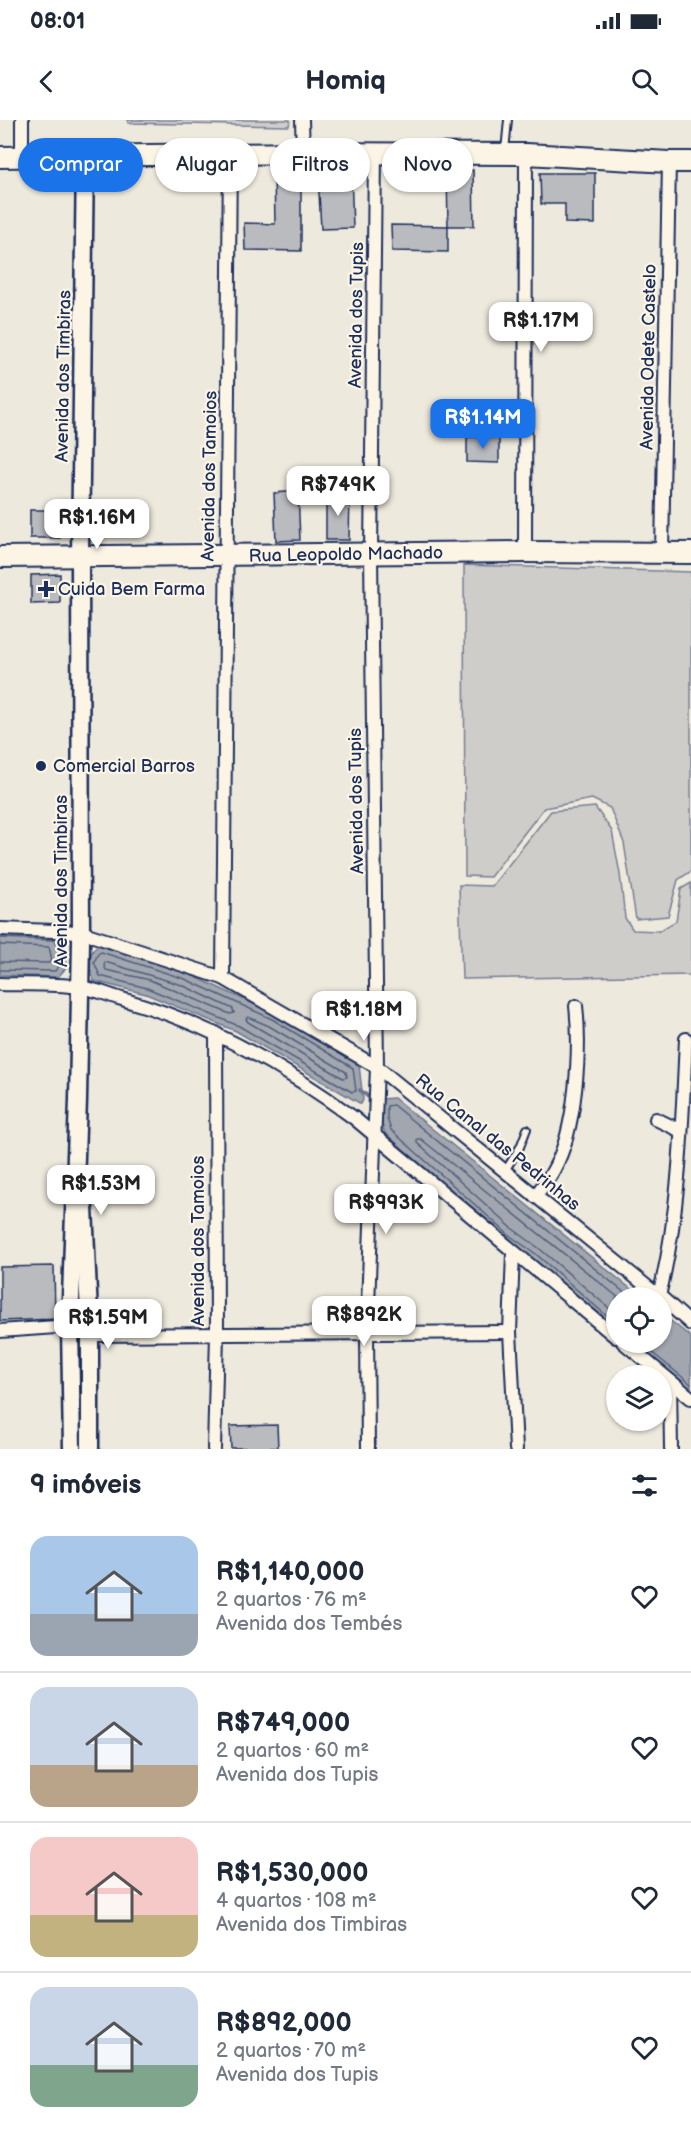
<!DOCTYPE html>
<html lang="pt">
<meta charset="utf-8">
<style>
:root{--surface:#fff;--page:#f2f2f3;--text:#1f2937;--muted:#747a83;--line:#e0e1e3;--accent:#1a73e8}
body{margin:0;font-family:"Balsamiq Sans",sans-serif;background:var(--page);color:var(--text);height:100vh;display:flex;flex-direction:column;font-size:22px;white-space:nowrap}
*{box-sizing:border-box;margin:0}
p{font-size:20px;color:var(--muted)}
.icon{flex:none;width:33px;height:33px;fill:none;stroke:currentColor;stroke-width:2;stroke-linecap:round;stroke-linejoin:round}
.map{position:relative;height:1329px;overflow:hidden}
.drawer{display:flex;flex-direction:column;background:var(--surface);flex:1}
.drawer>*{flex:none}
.guide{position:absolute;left:18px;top:18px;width:656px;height:54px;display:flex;gap:12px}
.fabs{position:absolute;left:606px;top:1167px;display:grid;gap:12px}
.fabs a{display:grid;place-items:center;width:66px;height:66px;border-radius:50%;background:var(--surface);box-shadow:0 2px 4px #0004;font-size:30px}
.price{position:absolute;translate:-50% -51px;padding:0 14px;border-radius:12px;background:#fff;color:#222;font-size:20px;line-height:39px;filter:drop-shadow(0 2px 3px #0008)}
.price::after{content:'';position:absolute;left:50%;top:36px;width:18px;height:14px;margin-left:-9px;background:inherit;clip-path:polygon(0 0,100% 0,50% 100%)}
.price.selected{background:var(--accent);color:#fff}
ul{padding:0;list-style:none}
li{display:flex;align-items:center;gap:18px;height:150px;padding:0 30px}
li+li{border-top:2px solid var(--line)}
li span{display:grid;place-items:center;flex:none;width:168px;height:120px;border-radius:18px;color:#555}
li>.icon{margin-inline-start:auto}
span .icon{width:72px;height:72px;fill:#fffc;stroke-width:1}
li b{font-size:26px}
h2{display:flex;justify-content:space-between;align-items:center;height:72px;padding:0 30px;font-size:26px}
.pill{padding:0 21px;border-radius:27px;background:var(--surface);box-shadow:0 2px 4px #0004;font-size:21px;line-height:54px}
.pill.selected{background:var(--accent);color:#fff}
.status{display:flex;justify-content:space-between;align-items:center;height:42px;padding:0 30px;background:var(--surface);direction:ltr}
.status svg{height:16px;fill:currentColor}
header{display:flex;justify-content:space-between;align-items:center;height:78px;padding:0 30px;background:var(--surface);font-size:27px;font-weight:600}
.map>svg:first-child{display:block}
.green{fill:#cfcdca;stroke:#757e94;stroke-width:1.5}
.water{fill:#a2a7af;stroke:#6c778f;stroke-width:1.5}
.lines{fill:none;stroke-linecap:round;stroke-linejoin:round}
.shore{stroke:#515f7e;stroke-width:1.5}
.stream{stroke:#6c778f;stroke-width:4}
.building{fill:#babbbe;stroke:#1b2f5e;stroke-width:1.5}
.service-casing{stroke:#1b2f5e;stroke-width:10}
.minor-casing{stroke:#1b2f5e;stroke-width:16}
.tertiary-casing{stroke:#1b2f5e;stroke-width:21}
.primary-casing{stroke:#1b2f5e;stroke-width:24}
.service{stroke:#fcf5e5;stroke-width:6}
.minor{stroke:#fcf5e5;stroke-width:12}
.tertiary{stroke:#fcf5e5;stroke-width:16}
.primary{stroke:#fcf5e5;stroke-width:20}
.poi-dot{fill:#1b2f5e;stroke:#fcf5e5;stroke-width:2}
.labels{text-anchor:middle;stroke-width:4.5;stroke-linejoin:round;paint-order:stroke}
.street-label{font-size:18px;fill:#1b2f5e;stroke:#fcf5e5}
.poi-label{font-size:18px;fill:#1b2f5e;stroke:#fcf5e5;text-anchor:start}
</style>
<div class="status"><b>08:01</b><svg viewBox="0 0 49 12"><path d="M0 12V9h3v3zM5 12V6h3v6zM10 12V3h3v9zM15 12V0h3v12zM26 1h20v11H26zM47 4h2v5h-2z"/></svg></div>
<header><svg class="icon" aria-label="back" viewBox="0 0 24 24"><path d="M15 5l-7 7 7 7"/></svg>Homiq<svg class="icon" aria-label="search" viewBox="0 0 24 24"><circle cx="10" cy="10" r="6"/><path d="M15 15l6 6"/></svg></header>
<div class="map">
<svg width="691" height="1329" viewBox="0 0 691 1329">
<rect width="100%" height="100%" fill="#eee9dd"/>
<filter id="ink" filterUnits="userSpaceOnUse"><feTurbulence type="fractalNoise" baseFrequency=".0167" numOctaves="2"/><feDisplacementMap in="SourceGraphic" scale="12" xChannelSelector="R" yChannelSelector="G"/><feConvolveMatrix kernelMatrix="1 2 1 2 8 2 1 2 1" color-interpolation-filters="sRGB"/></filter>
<g filter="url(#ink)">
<g class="green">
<path d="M128 0H290L289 6 128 3Z"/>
<path d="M464 445 691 452V751L678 760 668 796 636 799 624 723 610 688 592 679 544 688 490 757 465 756Z"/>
<path d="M595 687 612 711 620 754 625 798 633 810 659 811 676 801 681 769 691 763V855L462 859 459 765 492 766 551 691Z"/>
</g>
<g class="water">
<path d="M0 812 56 813 65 821 66 848 58 857 0 855Z"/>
<path d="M99 825 187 853 275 894 359 945 363 980 361 984 236 911 146 874 94 861 90 848 86 846 93 830Z"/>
<path d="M394 978 641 1177 616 1178V1212L505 1120 385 1013 381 1002 380 979Z"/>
<path d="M662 1194 691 1217V1271L629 1223 662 1222Z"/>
</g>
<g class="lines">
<g class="shore">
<path d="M0 818 53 820 59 825 60 845 55 851 0 850"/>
<path d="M0 825 49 827 52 840 49 843 0 842"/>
<path d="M101 832 185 859 272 899 353 948 356 971 352 972 239 906 147 868 100 856 94 842 98 834Z"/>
<path d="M105 842 182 865 233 889 234 893 230 894 150 860 106 850 104 845Z"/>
<path d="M248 897 269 906 346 952 347 957 343 958 248 902 246 899Z"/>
<path d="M616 1194 540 1129 513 1109 417 1023V1019H421L619 1178"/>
<path d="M616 1204 536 1134 509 1115 391 1010 387 998V986L393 985 631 1178"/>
<path d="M639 1222 691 1264"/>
</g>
<path class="stream" d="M360 970 372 980"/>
</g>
<g class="building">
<path d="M447 50H473L474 106H448Z"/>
<path d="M301 51V131L245 130 244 103 275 104 274 52Z"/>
<path d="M351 52 353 108 321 109 318 54Z"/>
<path d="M540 53H595V104L565 103V84H541Z"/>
<path d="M391 105 448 106V132L392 131Z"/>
<path d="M467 317 499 318V343L467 342Z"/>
<path d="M298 371 300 420 276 421 274 373Z"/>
<path d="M326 374H350L349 420H326Z"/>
<rect x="30" y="390" width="30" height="28"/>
<path d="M60 454V483L31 484V455Z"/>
<path d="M54 1146 55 1199 0 1201V1147Z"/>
<path d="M277 1305 278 1328H231L230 1306Z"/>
</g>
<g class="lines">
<g class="service-casing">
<g id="service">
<path d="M505 31 508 0"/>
<path d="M505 1051 520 1027 527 1009"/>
</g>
</g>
<g class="minor-casing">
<g id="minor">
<path d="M22 0V37"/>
<path d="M302 0 303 33"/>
<path d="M525 432 526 34"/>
<path d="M662 433 669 42"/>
<path d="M0 809 81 812 223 858 377 947 661 1178"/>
<path d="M223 858 230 35"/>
<path d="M0 864C26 865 53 863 78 867 93 868 108 875 122 879 207 903 284 946 354 998L616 1217"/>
<path d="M656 999 681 1011"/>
<path d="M535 1076C542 1067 549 1059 554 1049 576 1010 581 930 576 886"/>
<path d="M513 1133 510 1212 516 1329"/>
<path d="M659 1176C680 1092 682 1005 686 919"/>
<path d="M662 1178 691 1204"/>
<path d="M0 1211 70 1206 90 1215 510 1212"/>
<path d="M623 1222 691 1278"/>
<path d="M670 1261 671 1329"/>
<path d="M214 1329 217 1214 216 913"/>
<path d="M368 1329 367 1212 377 947 371 434 375 33"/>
</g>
</g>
<g class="tertiary-casing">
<g id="tertiary">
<path d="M84 1088 90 1215V1329"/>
<path d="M72 1329 70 1206 78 980 81 821 80 436 85 37"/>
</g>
</g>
<g class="primary-casing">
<g id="primary">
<path d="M0 37 303 33 526 34 669 42H691"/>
<path d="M0 437 525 432 691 433"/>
</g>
</g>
<use href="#service" class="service"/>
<use href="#minor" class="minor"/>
<use href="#tertiary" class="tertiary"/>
<use href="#primary" class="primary"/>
</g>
</g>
<g class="poi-dot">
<path d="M43 460h6v6h6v6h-6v6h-6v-6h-6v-6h6z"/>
<circle cx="41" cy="646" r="6"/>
</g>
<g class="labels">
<g class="street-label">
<text transform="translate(356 195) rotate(-89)" y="6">Avenida dos Tupis</text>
<text transform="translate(648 237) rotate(-89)" y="6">Avenida Odete Castelo</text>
<text transform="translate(63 256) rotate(-89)" y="6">Avenida dos Timbiras</text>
<text transform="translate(209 356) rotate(-89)" y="6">Avenida dos Tamoios</text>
<text transform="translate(346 434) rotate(-1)" y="6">Rua Leopoldo Machado</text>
<text transform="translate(356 681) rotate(-91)" y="6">Avenida dos Tupis</text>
<text transform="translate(61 761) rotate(-90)" y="6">Avenida dos Timbiras</text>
<text transform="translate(498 1022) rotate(39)" y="6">Rua Canal das Pedrinhas</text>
<text transform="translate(198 1121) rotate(-90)" y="6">Avenida dos Tamoios</text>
</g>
<g class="poi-label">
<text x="58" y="475">Cuida Bem Farma</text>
<text x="53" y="652">Comercial Barros</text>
</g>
</g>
</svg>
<div class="fabs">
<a><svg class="icon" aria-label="locate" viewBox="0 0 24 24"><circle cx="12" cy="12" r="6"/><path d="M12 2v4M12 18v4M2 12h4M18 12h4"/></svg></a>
<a><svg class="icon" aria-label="layers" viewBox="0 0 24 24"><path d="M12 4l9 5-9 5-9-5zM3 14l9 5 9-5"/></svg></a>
</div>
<b class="price" style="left:541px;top:233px">R$1.17M</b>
<b class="price selected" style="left:483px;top:330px">R$1.14M</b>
<b class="price" style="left:338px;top:397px">R$749K</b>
<b class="price" style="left:97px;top:430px">R$1.16M</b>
<b class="price" style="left:364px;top:922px">R$1.18M</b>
<b class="price" style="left:101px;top:1096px">R$1.53M</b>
<b class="price" style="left:386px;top:1115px">R$993K</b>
<b class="price" style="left:364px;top:1227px">R$892K</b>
<b class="price" style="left:108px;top:1230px">R$1.59M</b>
<div class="guide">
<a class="pill selected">Comprar</a>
<a class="pill">Alugar</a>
<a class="pill">Filtros</a>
<a class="pill">Novo</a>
</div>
</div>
<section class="drawer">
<h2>9 imóveis<svg class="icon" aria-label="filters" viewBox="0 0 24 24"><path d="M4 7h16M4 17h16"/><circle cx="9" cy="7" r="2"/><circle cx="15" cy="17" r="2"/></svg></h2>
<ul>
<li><span style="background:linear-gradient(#a9c7e8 65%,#9aa5b1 0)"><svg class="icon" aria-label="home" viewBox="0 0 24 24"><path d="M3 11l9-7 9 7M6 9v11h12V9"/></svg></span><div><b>R$1,140,000</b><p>2 quartos · 76 m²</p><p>Avenida dos Tembés</p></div><svg class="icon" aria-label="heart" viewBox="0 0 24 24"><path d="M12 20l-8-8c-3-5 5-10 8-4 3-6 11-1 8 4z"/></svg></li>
<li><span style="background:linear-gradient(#c9d6e8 65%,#b9a48a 0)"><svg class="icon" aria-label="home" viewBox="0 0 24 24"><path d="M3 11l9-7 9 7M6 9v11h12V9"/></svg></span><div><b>R$749,000</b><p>2 quartos · 60 m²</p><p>Avenida dos Tupis</p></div><svg class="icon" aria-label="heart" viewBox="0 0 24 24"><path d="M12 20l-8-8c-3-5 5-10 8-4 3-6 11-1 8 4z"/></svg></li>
<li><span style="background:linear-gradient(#f6c9c9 65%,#c2b280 0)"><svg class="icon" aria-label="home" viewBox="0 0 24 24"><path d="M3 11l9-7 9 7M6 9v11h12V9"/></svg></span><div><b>R$1,530,000</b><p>4 quartos · 108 m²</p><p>Avenida dos Timbiras</p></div><svg class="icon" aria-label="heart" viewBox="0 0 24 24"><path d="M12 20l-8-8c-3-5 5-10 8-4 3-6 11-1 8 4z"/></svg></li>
<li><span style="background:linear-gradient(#c9d6e8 65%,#7fa58c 0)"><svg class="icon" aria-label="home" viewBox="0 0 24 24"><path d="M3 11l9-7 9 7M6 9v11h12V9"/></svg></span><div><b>R$892,000</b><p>2 quartos · 70 m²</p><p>Avenida dos Tupis</p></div><svg class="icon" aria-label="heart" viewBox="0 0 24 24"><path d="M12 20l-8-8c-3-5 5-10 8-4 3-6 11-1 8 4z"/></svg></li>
</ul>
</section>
